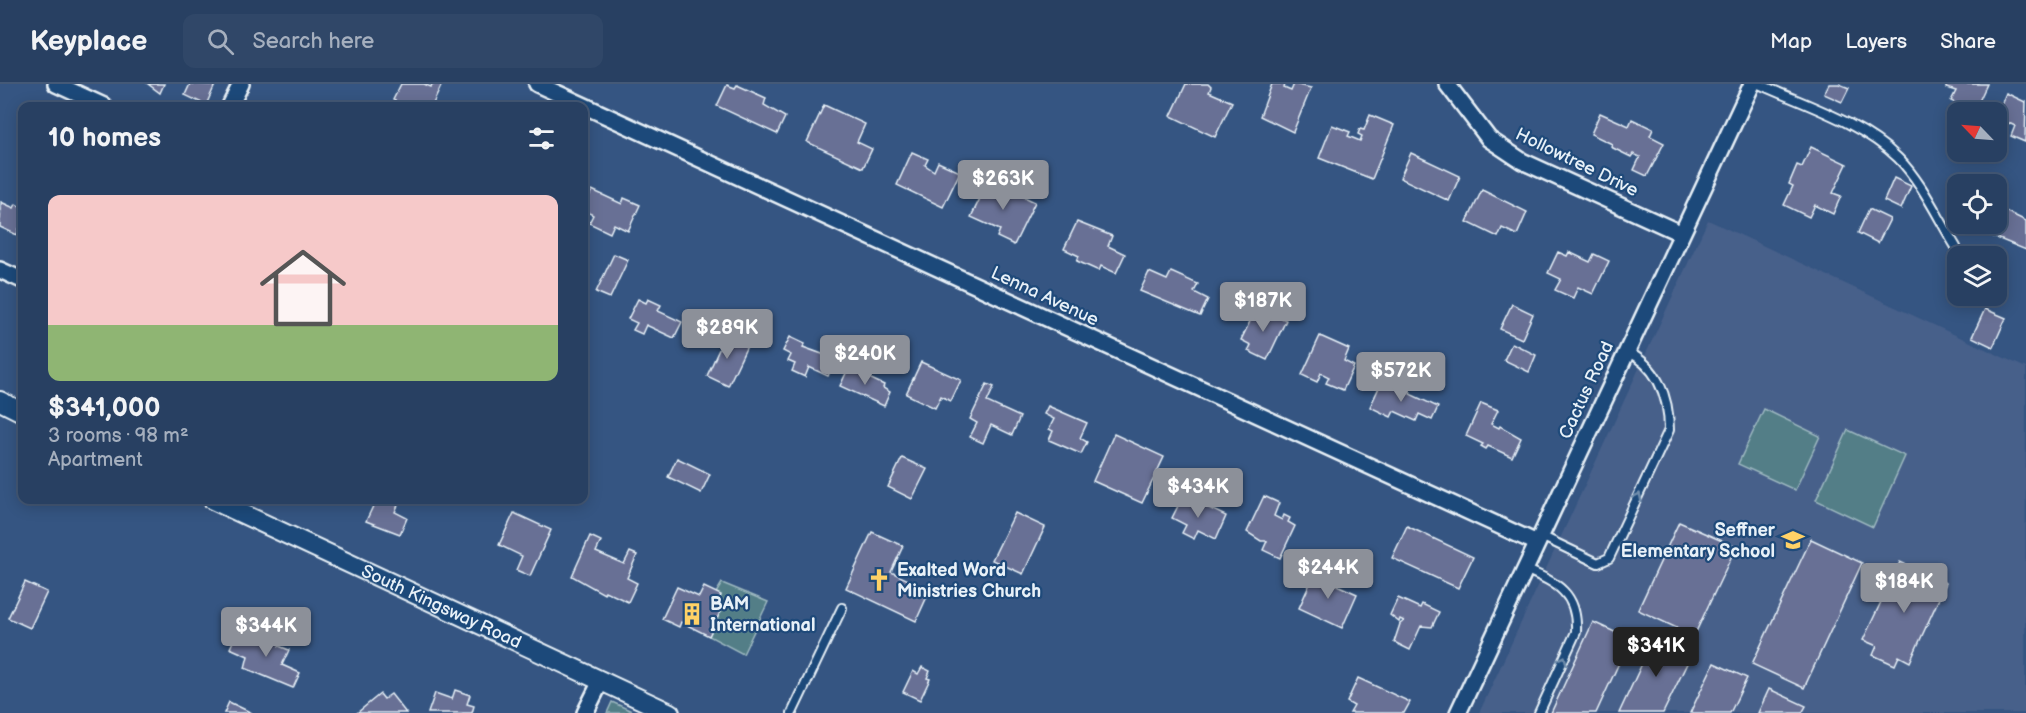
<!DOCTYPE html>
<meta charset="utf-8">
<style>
:root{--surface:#284062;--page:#304768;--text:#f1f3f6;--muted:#a5afbe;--line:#445977;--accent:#8c9099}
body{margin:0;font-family:"Balsamiq Sans",sans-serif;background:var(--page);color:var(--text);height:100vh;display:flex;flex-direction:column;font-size:22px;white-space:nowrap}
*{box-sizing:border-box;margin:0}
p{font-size:20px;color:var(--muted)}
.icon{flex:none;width:33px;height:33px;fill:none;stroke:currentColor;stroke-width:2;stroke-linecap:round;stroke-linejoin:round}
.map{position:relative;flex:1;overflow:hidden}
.details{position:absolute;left:18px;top:18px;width:570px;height:402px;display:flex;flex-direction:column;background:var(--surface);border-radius:12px;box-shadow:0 3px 15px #0003,0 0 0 2px var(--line)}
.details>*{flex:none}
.needle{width:39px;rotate:295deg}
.buttons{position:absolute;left:1947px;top:18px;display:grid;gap:12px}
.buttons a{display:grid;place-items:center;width:60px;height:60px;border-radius:12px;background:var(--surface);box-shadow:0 3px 15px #0003,0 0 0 2px var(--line);font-size:30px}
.price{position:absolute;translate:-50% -51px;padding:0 14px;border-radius:6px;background:var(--accent);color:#fff;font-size:20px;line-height:39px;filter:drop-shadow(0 2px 3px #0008)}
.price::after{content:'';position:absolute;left:50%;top:36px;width:18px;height:14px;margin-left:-9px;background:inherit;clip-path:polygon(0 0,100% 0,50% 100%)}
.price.current{background:#222;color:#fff}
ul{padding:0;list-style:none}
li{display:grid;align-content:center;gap:12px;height:318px;padding:0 30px}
li span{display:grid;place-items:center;height:186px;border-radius:12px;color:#555}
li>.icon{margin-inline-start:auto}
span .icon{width:108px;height:108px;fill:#fffc;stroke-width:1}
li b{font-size:26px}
h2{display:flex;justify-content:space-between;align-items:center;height:72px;padding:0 30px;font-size:26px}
header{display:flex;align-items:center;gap:36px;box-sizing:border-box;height:84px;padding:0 30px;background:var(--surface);border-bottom:2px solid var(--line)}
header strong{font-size:28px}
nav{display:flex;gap:33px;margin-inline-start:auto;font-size:21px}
.search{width:420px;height:54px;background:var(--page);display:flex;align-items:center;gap:15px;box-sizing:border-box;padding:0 21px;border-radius:12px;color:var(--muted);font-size:22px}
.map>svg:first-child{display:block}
.built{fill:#47608a}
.green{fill:#527e87;stroke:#9db8c0;stroke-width:1.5}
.building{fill:#676f95;stroke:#e8f1f8;stroke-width:1.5}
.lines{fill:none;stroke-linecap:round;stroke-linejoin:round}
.service-casing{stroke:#e8f1f8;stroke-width:12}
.minor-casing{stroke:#e8f1f8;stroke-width:20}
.tertiary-casing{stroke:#e8f1f8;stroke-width:22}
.service{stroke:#1f4a7a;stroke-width:8}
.minor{stroke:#1f4a7a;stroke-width:15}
.tertiary{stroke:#1f4a7a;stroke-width:18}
.oneway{stroke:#6f8dac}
.labels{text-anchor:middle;stroke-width:4.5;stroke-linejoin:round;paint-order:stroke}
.street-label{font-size:18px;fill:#e8f1f8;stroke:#1f4a7a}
.poi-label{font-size:18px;font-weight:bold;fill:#e8f1f8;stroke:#1f4a7a;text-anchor:start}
</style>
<header>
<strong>Keyplace</strong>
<div class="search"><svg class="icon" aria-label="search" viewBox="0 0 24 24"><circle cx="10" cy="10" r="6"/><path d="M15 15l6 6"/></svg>Search here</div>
<nav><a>Map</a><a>Layers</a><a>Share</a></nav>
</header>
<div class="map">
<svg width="2026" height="629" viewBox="0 0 2026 629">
<rect width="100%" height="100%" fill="#355582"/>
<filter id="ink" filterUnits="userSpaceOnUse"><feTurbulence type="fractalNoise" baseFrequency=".0167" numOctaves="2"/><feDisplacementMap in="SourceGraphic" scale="12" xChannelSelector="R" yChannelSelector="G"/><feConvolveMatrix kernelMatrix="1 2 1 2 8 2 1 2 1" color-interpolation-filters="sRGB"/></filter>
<g filter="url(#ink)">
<path class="built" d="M1708 136 2026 284 2025 629H1479Z"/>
<g class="green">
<path d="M1764 325 1820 352 1795 406 1738 380Z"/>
<path d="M1848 346 1905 372 1873 443 1816 416Z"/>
<path d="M722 499 768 518 743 570 709 552 722 525 716 522 721 512 716 509Z"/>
<path d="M612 618 636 629H607Z"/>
</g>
<g class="building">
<path d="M148 0H164L160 9Z"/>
<path d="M190 0 215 1 206 21 185 11Z"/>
<path d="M401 0H424L431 3 432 0H442L432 22 416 19 414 22H406L393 16Z"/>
<path d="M1186 0H1208L1211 3 1209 8 1232 18 1215 53 1171 32Z"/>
<path d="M1272 0H1285L1284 4 1291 7 1294 0 1311 4 1293 48 1260 32Z"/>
<path d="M1829 0H1839L1849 4 1842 18 1824 10Z"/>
<path d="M1946 0H1987L1974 28 1951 17 1956 7 1946 4Z"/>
<path d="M727 1 735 4 737 1 766 14 764 21 785 33 777 50 717 22Z"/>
<path d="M2006 9 2025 18 2026 16 2025 58 2011 52 2015 42 1996 33Z"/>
<path d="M272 15 288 22H268Z"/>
<path d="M824 21 865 40 857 58 872 65 863 84 807 58Z"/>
<path d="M1600 29 1629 42 1632 35 1653 45 1650 52 1664 59 1647 92 1634 86 1640 73 1633 70 1631 73 1611 63 1612 60 1591 50Z"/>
<path d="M1370 31 1394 41 1372 95 1319 74 1332 41 1350 48 1348 52 1360 57 1362 52 1358 50 1360 45 1364 46Z"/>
<path d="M1811 63 1847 80 1833 109 1841 112 1833 130 1815 121 1809 133 1784 121 1793 102 1789 100 1797 81 1802 83Z"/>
<path d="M912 68 928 75 925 81 934 87 938 78 960 88 943 123 897 101Z"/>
<path d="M1411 69 1460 92 1449 117 1400 94Z"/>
<path d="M1894 94 1911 102 1901 125 1884 117Z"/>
<path d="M989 96 1035 118 1014 161 997 153 1000 146 971 133Z"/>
<path d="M592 106 622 120 624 114 640 121 628 147 614 140 610 149 589 139 593 131 584 126V123Z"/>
<path d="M1482 106 1527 128 1517 151 1502 144 1498 153 1467 138Z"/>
<path d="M1 118 14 124 16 120 22 124V154L20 152 22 147 19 145 17 151 0 143Z"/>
<path d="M1869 125 1890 135 1878 159 1858 149Z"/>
<path d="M2003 126 2026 137V166L1992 152Z"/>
<path d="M1077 138 1112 152 1108 162 1125 170 1116 189 1101 182 1099 187 1077 177 1079 172 1064 165Z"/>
<path d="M1558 168 1567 172 1569 168 1590 178 1594 170 1609 177 1593 210 1578 203 1573 214 1555 206 1561 195 1548 189Z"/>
<path d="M614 170 628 176 610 214 596 208Z"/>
<path d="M1149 188 1167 196 1171 188 1198 200 1194 208 1208 215 1200 232 1140 207Z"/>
<path d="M638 215 646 219 648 215 661 221 658 227 682 238 674 254 646 241 642 250 633 246 637 239 628 235Z"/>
<path d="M1512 220 1533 230 1522 255 1500 245Z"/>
<path d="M1257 223 1286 236 1267 276 1248 267 1251 261 1241 256Z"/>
<path d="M1985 225 2006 234 1993 263 1972 253Z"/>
<path d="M726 250 747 262 728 302 707 292Z"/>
<path d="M1320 252 1349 265 1344 277 1354 282 1343 306 1326 299 1329 293 1321 289 1317 298 1302 291Z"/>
<path d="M790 253 805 260 803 263 836 275 828 292 809 283 805 293 792 287 795 280 788 277 791 271 783 267Z"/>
<path d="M1512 259 1536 271 1529 288 1504 276Z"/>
<path d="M921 278 961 296 951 317 941 312 935 324 906 310Z"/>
<path d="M849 283 871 292 869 294 884 301 883 304 890 308 884 322 840 302Z"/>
<path d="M1382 297 1401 306 1403 304 1411 308 1410 310 1438 323 1432 336 1419 330 1416 337 1394 327 1391 333 1370 323Z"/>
<path d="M987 300 994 303 987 318 1020 333 1012 351 991 341 983 359 970 353 977 339 970 335Z"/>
<path d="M1481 319 1498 326 1491 340 1499 344 1500 342 1521 354 1512 373 1488 362 1486 365 1481 362 1483 360 1466 352Z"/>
<path d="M1048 322 1087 339 1080 354 1087 358 1081 370 1049 356 1053 347 1049 345 1054 335 1044 330Z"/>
<path d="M1114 350 1164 373 1142 419 1093 397Z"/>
<path d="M677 374 710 390 701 409 668 393Z"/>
<path d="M902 374 927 385 912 415 888 403Z"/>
<path d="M1183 412 1226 432 1216 455 1198 446 1194 455 1182 449 1186 441 1172 434Z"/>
<path d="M1264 412 1279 419 1274 432 1282 436 1284 431 1290 434 1288 438 1295 442 1280 474 1263 466 1267 457H1261L1247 448Z"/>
<path d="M376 416H392L399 419 395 428 407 434 400 450 366 437Z"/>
<path d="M514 429 551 446 530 492 516 486 522 472 499 461Z"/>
<path d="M1015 429 1045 443 1023 490 992 476Z"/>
<path d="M1679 438 1736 463 1694 552 1638 526Z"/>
<path d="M1407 442 1473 473 1458 504 1392 474Z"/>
<path d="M872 448 903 462 891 488 930 506 916 537 846 504Z"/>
<path d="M590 452 601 457 596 468 624 480 630 468 637 471 627 494 637 499 628 518 605 507 604 510 572 492Z"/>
<path d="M1811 455 1862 479 1804 604 1752 580Z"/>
<path d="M1900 478 1946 499 1910 578 1899 572 1895 581 1873 571 1877 562 1863 556Z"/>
<path d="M1317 484 1331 490 1328 497 1357 510 1342 544 1299 524Z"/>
<path d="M25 498 47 508 30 544 8 534Z"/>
<path d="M677 503 699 513 704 503 721 511 716 522 722 524 709 552 681 538 679 543 662 535Z"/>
<path d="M1398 514 1420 524 1422 520 1439 528 1432 543 1421 542 1410 566 1394 558 1400 540 1404 537 1400 535 1399 538 1390 531Z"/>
<path d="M1593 538 1630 555 1596 629H1551Z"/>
<path d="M245 546 273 559 277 550 283 553 279 562 289 566 282 581 300 589 293 604 245 584 248 572 230 564 235 553 240 556Z"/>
<path d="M1655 552 1692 569 1663 629H1619Z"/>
<path d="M1714 579 1747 594 1730 629H1690Z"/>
<path d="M922 583 930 587 927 594 930 595 920 616 903 608 913 587 918 590Z"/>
<path d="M1358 594 1410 618 1404 629H1350L1354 622 1347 618Z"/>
<path d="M1769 605 1806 622 1802 629H1758Z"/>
<path d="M455 606 470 611 467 620 474 622 472 629H428L435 609 452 615Z"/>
<path d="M380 610 384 615 391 610 406 629H357Z"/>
<path d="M229 618 252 629H224Z"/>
</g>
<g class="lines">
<g class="service-casing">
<g id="service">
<path d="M1759 0C1805 21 1861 38 1898 74 1922 98 1938 134 1956 163"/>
<path d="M1541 452 1598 479 1609 474 1669 346C1669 312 1657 282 1626 267"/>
<path d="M1525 485C1556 499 1578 508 1576 548L1539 629"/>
<path d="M792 629 842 524"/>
</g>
</g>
<g class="minor-casing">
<g id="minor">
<path d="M56 0 104 22"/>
<path d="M537 0 1537 459"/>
<path d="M1447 0 1489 55 1522 77 1680 149"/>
<path d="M230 22 241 0"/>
<path d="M0 186 22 196"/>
<path d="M585 629 601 597"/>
<path d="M1458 629 1752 0"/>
</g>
</g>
<g class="tertiary-casing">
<g id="tertiary">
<path d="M0 317 22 328"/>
<path id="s1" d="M213 416 670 629"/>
</g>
</g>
<use href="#service" class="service"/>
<use href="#minor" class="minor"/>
<use href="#tertiary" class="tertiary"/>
</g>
<defs><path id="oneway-chevron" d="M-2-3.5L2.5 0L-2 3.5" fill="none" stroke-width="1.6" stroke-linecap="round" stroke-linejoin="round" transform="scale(1.5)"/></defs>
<g class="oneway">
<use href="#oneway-chevron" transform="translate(1638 413) rotate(-65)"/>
<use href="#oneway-chevron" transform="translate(1563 576) rotate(-65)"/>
</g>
</g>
<defs>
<g id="school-bare" transform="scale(1.8)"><path d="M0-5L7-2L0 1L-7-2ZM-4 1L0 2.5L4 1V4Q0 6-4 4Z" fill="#ffd166" stroke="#1f4a7a" stroke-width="2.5" paint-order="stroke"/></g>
<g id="church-bare" transform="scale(1.8)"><path d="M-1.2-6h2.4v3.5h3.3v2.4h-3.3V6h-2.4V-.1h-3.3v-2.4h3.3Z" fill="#ffd166" stroke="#1f4a7a" stroke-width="2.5" paint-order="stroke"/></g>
<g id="building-bare" transform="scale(1.8)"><path d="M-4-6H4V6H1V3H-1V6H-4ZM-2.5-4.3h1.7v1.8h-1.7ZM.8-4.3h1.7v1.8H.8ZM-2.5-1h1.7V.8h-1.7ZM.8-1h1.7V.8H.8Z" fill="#ffd166" stroke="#1f4a7a" stroke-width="2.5" paint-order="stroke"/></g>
</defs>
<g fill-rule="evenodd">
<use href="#school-bare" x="1793" y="456"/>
<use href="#church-bare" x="879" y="496"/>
<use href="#building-bare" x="692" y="530"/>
</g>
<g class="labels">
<g class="street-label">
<text transform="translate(1577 78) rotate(26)" y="6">Hollowtree Drive</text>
<text transform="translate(1045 212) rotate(25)" y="6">Lenna Avenue</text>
<text transform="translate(1586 306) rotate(-65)" y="6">Cactus Road</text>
<text dy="6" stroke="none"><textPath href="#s1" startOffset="252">South Kingsway Road</textPath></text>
</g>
<g class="poi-label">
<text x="1775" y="452" text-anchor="end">Seffner<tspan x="1775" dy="21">Elementary School</tspan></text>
<text x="897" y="492">Exalted Word<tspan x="897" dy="21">Ministries Church</tspan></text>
<text x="710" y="526">BAM<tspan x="710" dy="21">International</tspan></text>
</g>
</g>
</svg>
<div class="buttons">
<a><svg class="needle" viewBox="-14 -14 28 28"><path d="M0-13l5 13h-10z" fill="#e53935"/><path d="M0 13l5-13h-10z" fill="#a5afbe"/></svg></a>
<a><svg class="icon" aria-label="locate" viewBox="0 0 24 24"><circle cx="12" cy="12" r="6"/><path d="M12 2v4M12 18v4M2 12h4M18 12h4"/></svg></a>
<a><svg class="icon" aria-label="layers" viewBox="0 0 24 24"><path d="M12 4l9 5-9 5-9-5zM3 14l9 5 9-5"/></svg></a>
</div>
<b class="price" style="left:1003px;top:127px">$263K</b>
<b class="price" style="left:1263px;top:249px">$187K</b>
<b class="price" style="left:727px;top:276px">$289K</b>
<b class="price" style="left:865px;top:302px">$240K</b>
<b class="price" style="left:1401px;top:319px">$572K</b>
<b class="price" style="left:1198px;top:435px">$434K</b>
<b class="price" style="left:1328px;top:516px">$244K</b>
<b class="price" style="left:1904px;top:530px">$184K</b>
<b class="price" style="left:266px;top:574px">$344K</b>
<b class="price current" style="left:1656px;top:594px">$341K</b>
<section class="details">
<h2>10 homes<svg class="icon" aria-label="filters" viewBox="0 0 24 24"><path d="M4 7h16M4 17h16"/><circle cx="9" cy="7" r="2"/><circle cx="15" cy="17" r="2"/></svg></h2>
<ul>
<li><span style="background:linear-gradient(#f6c9c9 70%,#8fb573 0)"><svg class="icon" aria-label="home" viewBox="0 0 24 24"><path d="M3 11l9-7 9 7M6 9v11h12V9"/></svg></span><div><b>$341,000</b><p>3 rooms · 98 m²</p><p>Apartment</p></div></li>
</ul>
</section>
</div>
